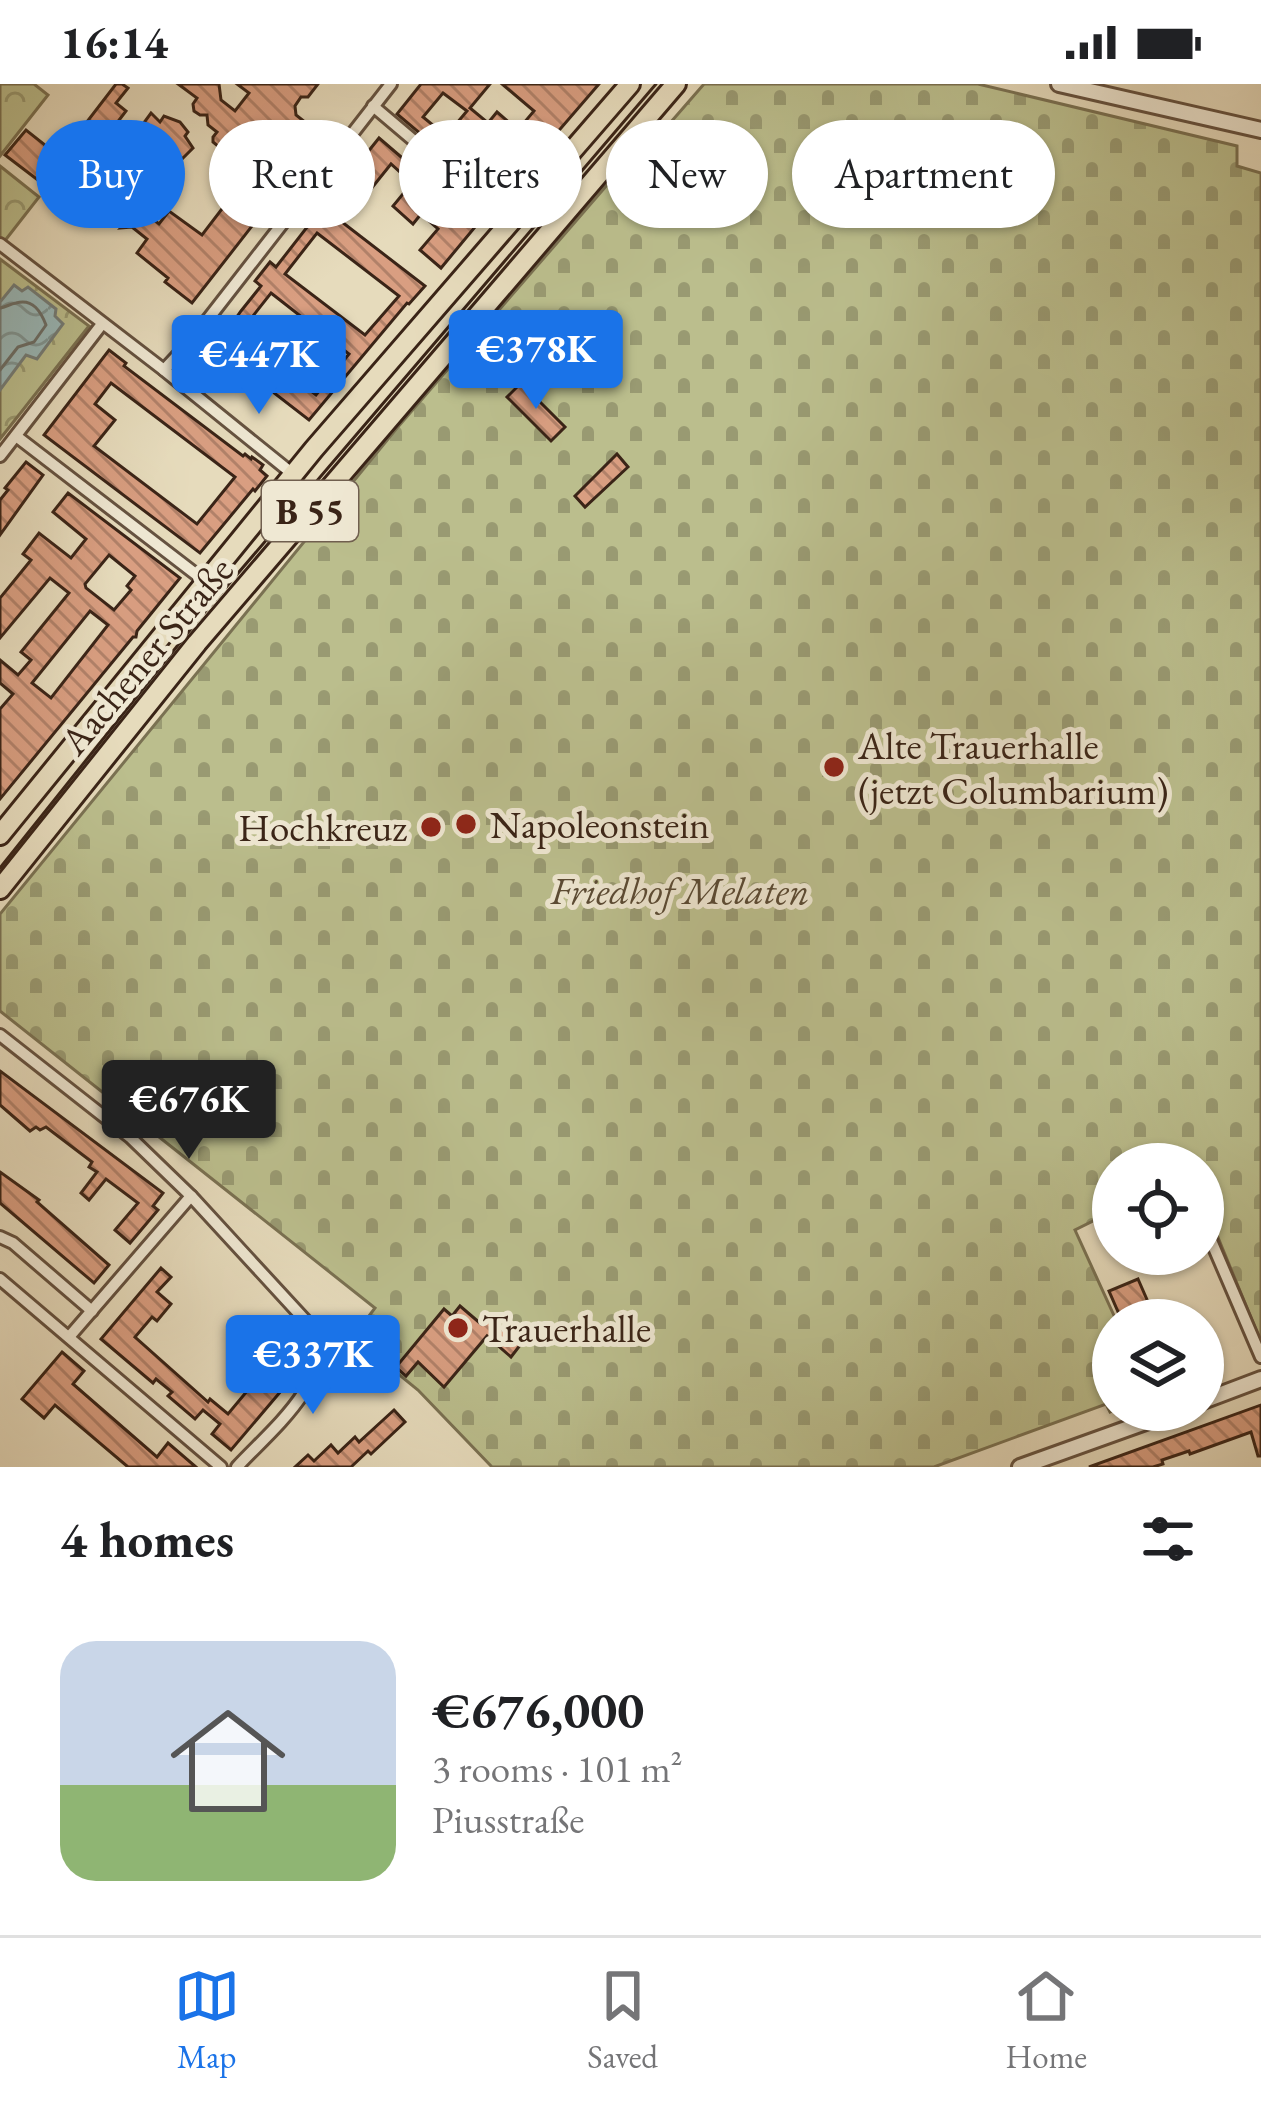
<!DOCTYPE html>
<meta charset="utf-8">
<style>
:root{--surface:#fff;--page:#f6f6f6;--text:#202124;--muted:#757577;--line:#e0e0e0;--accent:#1a73e8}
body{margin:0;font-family:"EB Garamond",serif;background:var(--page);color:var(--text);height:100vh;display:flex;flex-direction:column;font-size:45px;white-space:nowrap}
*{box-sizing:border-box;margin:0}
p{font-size:39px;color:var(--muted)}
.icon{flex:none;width:66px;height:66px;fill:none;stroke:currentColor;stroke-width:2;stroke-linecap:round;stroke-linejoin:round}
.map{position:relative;height:1383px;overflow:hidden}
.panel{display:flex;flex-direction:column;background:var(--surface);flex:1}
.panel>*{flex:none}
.guide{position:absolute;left:36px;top:36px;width:1191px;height:108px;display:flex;gap:24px}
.buttons{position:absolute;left:1092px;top:1059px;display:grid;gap:24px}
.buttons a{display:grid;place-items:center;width:132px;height:132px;border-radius:50%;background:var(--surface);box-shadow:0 3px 9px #0004;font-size:60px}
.price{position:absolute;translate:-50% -102px;padding:0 27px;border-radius:12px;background:var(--accent);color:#fff;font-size:39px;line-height:78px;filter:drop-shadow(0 3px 6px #0008)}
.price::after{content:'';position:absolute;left:50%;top:72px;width:36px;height:27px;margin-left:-18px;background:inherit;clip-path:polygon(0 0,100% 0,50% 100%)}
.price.active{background:#222;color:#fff}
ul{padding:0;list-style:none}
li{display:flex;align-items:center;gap:36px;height:300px;padding:0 60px}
li span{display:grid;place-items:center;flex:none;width:336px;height:240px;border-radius:36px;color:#555}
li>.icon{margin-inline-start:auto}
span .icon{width:144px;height:144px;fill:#fffc;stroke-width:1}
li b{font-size:51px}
h2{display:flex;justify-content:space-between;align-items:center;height:144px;padding:0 60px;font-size:51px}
.chip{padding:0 42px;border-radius:54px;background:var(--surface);box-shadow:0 3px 9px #0004;font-size:42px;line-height:108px}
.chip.active{background:var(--accent);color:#fff}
.status{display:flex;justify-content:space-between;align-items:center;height:84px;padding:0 60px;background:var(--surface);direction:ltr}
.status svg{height:33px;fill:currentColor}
.menu{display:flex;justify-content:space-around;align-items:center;height:168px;border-top:3px solid var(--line);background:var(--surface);font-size:33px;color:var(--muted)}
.menu a{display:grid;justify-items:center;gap:6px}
.menu .active{color:var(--accent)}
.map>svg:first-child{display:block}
.cemetery{fill:url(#cemetery-stones);stroke:#7a7152;stroke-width:3}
.park{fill:url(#park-crowns);stroke:#7a7152;stroke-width:3}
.water{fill:url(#water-waves);stroke:#737d79;stroke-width:3}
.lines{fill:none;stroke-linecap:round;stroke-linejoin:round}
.shore{stroke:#6a6e68;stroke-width:3}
.building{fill:url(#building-back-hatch);stroke:#3a2417;stroke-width:3;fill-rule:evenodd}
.minor-casing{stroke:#655240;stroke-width:16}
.tertiary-casing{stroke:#655240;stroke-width:20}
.primary-casing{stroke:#3a2417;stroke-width:24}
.minor{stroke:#efe8d3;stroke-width:10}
.tertiary{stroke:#efe8d3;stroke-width:14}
.primary{stroke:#e6dbbc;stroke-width:18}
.tram{stroke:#3a2417;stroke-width:3}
.poi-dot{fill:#8f2418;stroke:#efe8d3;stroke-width:4.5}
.labels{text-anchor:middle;stroke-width:10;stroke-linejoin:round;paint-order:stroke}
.shield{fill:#efe8d3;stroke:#705f4f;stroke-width:3}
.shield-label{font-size:36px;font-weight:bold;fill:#3a2417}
.street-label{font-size:39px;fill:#3a2417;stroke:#efe8d3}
.poi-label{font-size:39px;fill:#3a2417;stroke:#efe8d3;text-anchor:start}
.park-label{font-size:39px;font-style:italic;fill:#5a4a34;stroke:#efe8d3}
</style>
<div class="status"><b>16:14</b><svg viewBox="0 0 49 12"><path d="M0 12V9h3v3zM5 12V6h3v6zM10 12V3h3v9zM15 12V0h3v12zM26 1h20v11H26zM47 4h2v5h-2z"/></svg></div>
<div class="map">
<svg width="1261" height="1383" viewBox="0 0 1261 1383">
<defs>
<pattern id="cemetery-stones" width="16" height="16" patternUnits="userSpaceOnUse" patternTransform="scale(3)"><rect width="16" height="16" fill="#bbbe8d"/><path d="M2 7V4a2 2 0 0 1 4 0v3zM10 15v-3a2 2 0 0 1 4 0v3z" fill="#999a72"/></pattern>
<pattern id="park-crowns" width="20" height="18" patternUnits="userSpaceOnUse" patternTransform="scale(3)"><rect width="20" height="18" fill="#bbbe8d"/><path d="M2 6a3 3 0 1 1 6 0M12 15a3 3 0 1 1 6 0" fill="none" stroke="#999a72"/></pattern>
<pattern id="water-waves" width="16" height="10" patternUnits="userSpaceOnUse" patternTransform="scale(3)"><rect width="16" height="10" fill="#99b9ba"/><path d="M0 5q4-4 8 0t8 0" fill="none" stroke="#7e9696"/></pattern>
<pattern id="building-back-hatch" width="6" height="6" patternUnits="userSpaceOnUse" patternTransform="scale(3)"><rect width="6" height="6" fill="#d99e81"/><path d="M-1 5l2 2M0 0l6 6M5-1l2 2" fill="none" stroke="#b18169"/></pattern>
</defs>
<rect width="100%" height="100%" fill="#e6dbbc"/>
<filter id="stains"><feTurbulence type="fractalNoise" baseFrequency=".00167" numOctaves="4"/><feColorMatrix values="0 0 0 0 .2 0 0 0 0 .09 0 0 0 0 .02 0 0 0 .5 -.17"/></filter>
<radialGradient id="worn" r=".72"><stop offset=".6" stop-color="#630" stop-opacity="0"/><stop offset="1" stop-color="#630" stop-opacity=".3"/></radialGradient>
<path class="cemetery" d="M704 0H978L1237 62V82L1261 89V1258L1203 1117V1080H1113V1127L1075 1146 1116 1236H1113L1114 1326 1110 1328 1106 1320 934 1383H492L418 1306 353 1253 375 1224 0 927V830L397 344 620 86 637 77Z"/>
<g class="park">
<path d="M0 0H34L48 11 0 72Z"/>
<path d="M0 82 39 113 0 163Z"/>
<path d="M0 175 89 242 0 355Z"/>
</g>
<path class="water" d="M14 201 22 207 28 203 56 225 55 232 63 240 37 275 26 271 0 306V218Z"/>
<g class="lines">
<path class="shore" d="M0 224C6 223 10 220 16 219 33 214 41 228 46 241L34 258 18 263 0 286"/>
</g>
<g class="building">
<path d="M116 0H122L128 4 116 19 126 27 85 81 71 88 51 106 5 71 26 46 60 73Z"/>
<path d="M178 0H219L221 16 235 27 249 9 237 0H318L308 13H301L295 22 296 31 320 50 316 60 192 219 165 198 168 194 137 169 147 155 132 143 121 144 129 136 126 127 131 121 119 111 101 113 90 127 81 119 89 106 90 97 99 99 111 84 113 80 110 69 119 70 122 65 133 64 131 42 138 47 151 29 160 38 164 32 180 38 188 48 185 52 193 64 180 77 182 82 172 94 176 102 168 101 159 112 149 104 135 121 159 140 169 127 202 151 241 100 244 102 273 65 250 49 246 54 241 55 235 50 225 62 219 63 213 58V53L217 48 208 41 207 31H200L194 27 193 20 197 14Z"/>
<path d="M421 0H490L470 24 488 39 497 28 518 46 534 27 502 0H599L499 116 397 30ZM443 9 467 27 446 52 423 33Z"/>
<path d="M379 54 428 96 420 105 457 136 465 125 480 137 441 184 420 166 438 145 421 130 413 140 393 122 412 99 391 80 363 115 343 99Z"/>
<path d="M316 118 425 202 409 220 407 219 309 336 207 257 222 239 229 244 241 227 261 202 255 197 270 178 276 183 308 142 302 137ZM317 149 399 212 365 251 285 190ZM271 209 349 270 316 311 238 251Z"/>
<path d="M109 266 126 279 124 282 243 372 245 370 251 375 252 373 263 381 260 386 267 392 255 407 253 405 200 469 44 351ZM111 299 235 393 197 440 94 362 115 336 95 320Z"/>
<path d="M521 299 565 343 551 357 507 313Z"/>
<path d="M617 370 628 383 585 423 575 412Z"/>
<path d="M26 378 43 391 0 451V416L8 406 5 404Z"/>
<path d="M68 409 180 494 137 547 136 553H133L0 715V625L13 610 0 599V576L18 591 31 576 21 568 69 509 50 494 0 554V514L31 476 23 470 39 449 71 474 86 455 53 428ZM109 471 135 492 127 502 131 506 114 526 86 504 85 500ZM90 527 108 541 51 614 32 599Z"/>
<path d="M0 987 163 1109 153 1122 158 1126 130 1159 115 1146 138 1119 106 1095 89 1116 81 1109 97 1088 89 1083 92 1078 46 1043 40 1046 36 1043 30 1047 0 1021Z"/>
<path d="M0 1088 39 1116 37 1118 109 1181 94 1199 0 1119Z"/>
<path d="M161 1184 171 1193 157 1208 171 1220 157 1237 152 1233 135 1253 208 1318 210 1315 228 1330 273 1276 268 1272 293 1244 301 1258 302 1273 298 1287 231 1366 212 1350 220 1340 203 1326 195 1335 168 1312 172 1308 156 1295 153 1299 101 1255Z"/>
<path d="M1138 1195 1148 1218 1119 1230 1109 1207Z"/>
<path d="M460 1222 481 1240 486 1233 521 1260 511 1273 487 1252 444 1303 418 1278 406 1292 396 1283 444 1225 452 1232Z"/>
<path d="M62 1268 84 1287 73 1300 157 1373 168 1359 196 1383H128L55 1321 44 1334 22 1315Z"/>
<path d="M1261 1321V1372H1258L1251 1348 1190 1370 1189 1367 1162 1376 1163 1380 1153 1383H1089Z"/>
<path d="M394 1326 405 1338 371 1370 368 1367 351 1383H295L308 1371 314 1377 331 1361 338 1369 355 1353 359 1358Z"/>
</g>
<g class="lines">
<g class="minor-casing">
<g id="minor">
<path d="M373 22 510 138"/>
<path d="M0 160 164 286 294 391"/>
<path d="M164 286 191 257 391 0"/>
<path d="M16 352 206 498"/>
<path d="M0 372 102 240"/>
<path d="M0 951 130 1053 191 1112 316 1248C333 1298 268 1349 237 1383"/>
<path d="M1203 1138 1261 1273"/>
<path d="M0 1153 13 1159 92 1227"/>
<path d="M0 1195 221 1383"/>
<path d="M69 1253 191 1112"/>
</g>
</g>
<g class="tertiary-casing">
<g id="tertiary">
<path d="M1059 0 1261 46"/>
<path d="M1203 1317 1261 1295"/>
<path d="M1020 1383 1179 1326"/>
</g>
</g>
<g class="primary-casing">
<g id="primary">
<path d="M0 751 314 365 630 0"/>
<path d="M0 805 197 559 676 0"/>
</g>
</g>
<use href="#minor" class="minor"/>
<use href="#tertiary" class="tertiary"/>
<use href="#primary" class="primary"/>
<path class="tram" d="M0 784 198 536 656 0"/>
</g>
<g class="poi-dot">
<circle cx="834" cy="683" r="12"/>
<circle cx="466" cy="740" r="12"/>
<circle cx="431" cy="743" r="12"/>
<circle cx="458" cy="1244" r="12"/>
</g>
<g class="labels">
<rect class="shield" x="262" y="397" width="96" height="60" rx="9"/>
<g class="shield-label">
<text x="310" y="440">B 55</text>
</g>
<g class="street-label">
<text transform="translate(146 571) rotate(-50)" y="14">Aachener Straße</text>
</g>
<g class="poi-label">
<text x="858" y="675">Alte Trauerhalle<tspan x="858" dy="45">(jetzt Columbarium)</tspan></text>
<text x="490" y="754">Napoleonstein</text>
<text x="407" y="757" text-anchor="end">Hochkreuz</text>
<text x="482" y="1258">Trauerhalle</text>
</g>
<g class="park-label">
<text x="680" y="820">Friedhof Melaten</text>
</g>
</g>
<rect width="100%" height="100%" filter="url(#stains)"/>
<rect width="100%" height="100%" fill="url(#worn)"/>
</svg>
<div class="buttons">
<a><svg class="icon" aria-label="locate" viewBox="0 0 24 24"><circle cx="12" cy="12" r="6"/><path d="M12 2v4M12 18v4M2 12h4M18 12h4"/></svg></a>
<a><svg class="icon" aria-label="layers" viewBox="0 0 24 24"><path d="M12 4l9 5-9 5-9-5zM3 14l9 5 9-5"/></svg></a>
</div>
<b class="price" style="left:536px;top:328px">€378K</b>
<b class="price" style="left:259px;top:333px">€447K</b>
<b class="price active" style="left:189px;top:1078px">€676K</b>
<b class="price" style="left:313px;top:1333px">€337K</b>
<div class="guide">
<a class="chip active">Buy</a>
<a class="chip">Rent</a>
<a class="chip">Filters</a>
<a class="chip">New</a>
<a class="chip">Apartment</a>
</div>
</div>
<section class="panel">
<h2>4 homes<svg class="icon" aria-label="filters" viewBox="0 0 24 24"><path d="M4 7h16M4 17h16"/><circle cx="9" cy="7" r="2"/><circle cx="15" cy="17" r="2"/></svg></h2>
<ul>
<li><span style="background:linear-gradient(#c9d6e8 60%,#8fb573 0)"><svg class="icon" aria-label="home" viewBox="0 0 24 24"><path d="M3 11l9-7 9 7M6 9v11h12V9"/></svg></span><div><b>€676,000</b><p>3 rooms · 101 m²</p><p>Piusstraße</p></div></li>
</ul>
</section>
<nav class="menu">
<a class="active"><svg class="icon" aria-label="map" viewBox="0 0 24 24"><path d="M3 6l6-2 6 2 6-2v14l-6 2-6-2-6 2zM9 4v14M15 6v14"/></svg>Map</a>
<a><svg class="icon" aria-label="saved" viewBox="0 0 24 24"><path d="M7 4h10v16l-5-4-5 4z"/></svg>Saved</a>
<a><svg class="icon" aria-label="home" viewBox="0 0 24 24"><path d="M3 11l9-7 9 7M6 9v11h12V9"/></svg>Home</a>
</nav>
